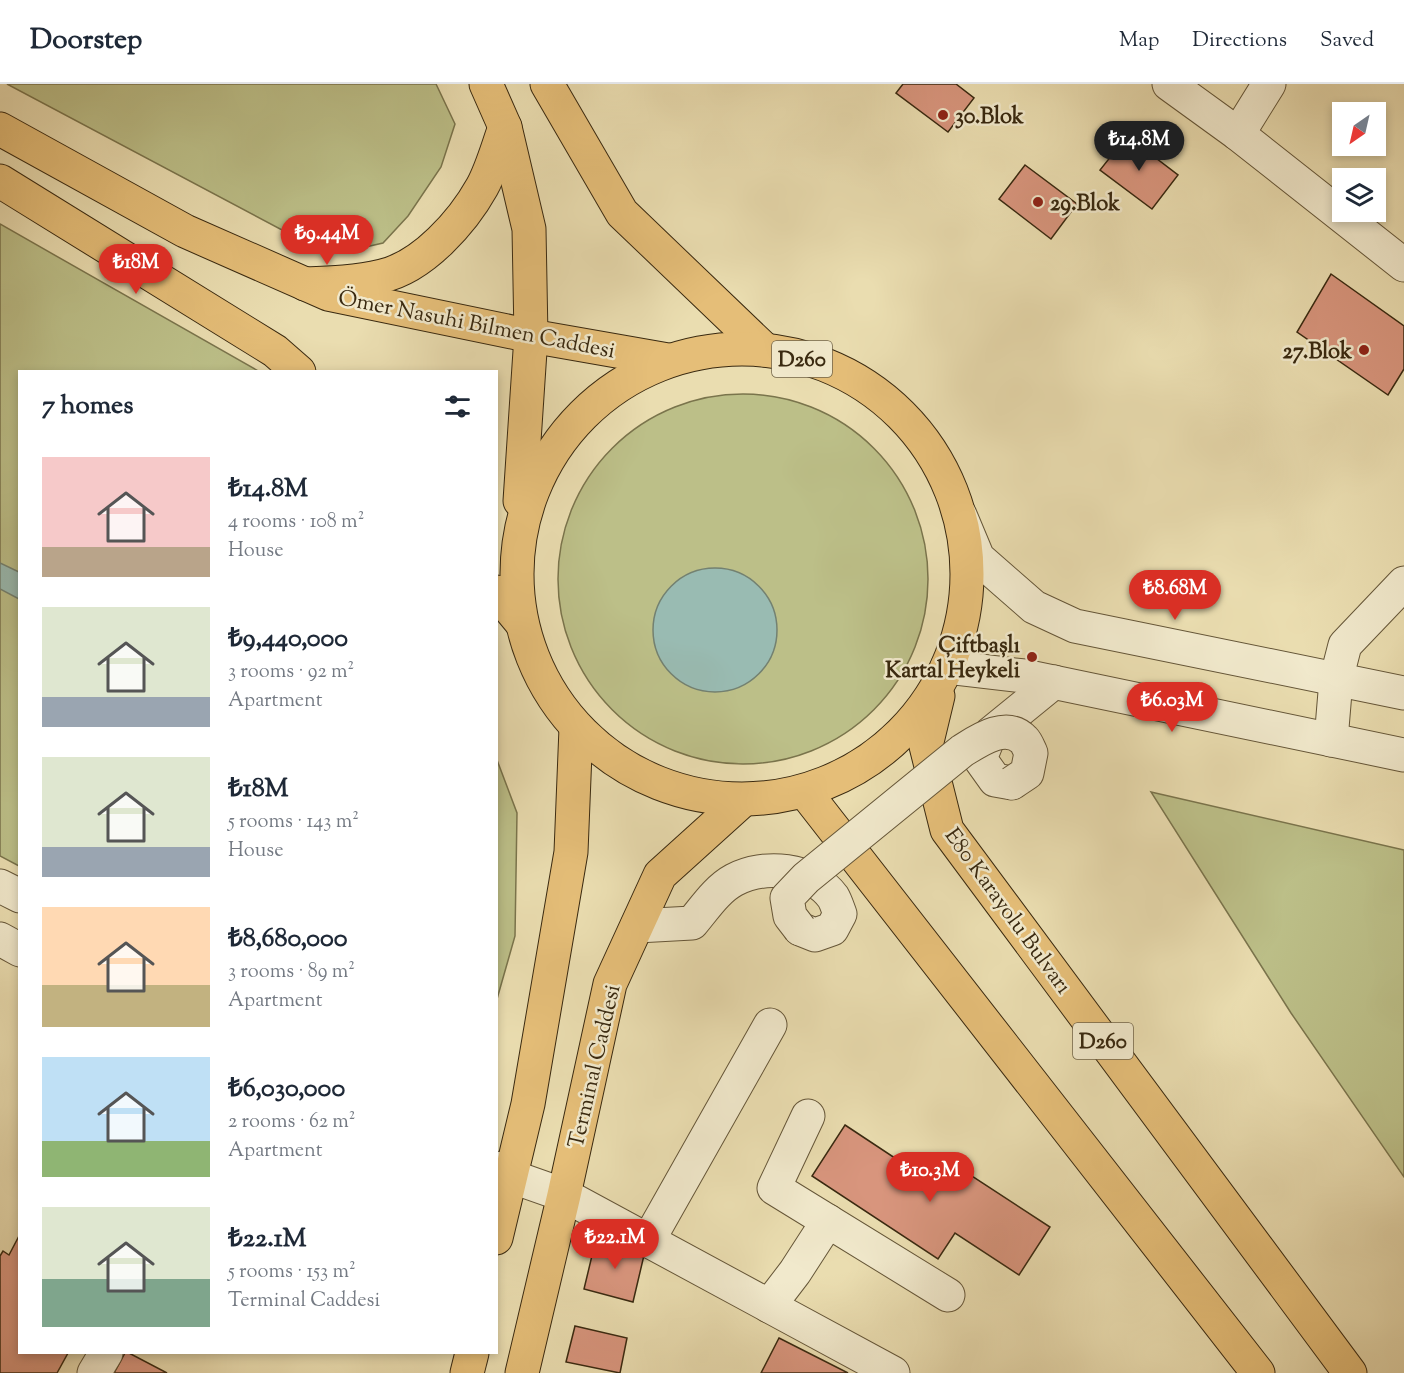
<!DOCTYPE html>
<meta charset="utf-8">
<style>
:root{--surface:#fff;--page:#f2f2f3;--text:#1f2937;--muted:#747a83;--line:#e0e1e3;--accent:#d93025}
body{margin:0;font-family:"Sorts Mill Goudy",serif;background:var(--page);color:var(--text);height:100vh;display:flex;flex-direction:column;font-size:22px;white-space:nowrap}
*{box-sizing:border-box;margin:0}
p{font-size:20px;color:var(--muted)}
.icon{flex:none;width:33px;height:33px;fill:none;stroke:currentColor;stroke-width:2;stroke-linecap:round;stroke-linejoin:round}
.map{position:relative;flex:1;overflow:hidden}
.side{position:absolute;left:18px;top:286px;width:480px;height:984px;display:flex;flex-direction:column;background:var(--surface);border-radius:0px;box-shadow:0 3px 9px #0003}
.side>*{flex:none}
.needle{width:39px;rotate:214deg}
.buttons{position:absolute;left:1332px;top:18px;display:grid;gap:12px}
.buttons a{display:grid;place-items:center;width:54px;height:54px;border-radius:0px;background:var(--surface);box-shadow:0 3px 9px #0003;font-size:30px}
.price{position:absolute;translate:-50% -51px;padding:0 14px;border-radius:21px;background:var(--accent);color:#fff;font-size:20px;line-height:39px;filter:drop-shadow(0 2px 3px #0008)}
.price::after{content:'';position:absolute;left:50%;top:36px;width:18px;height:14px;margin-left:-9px;background:inherit;clip-path:polygon(0 0,100% 0,50% 100%)}
.price.on{background:#222;color:#fff}
ul{padding:0;list-style:none}
li{display:flex;align-items:center;gap:18px;height:150px;padding:0 24px}
li span{display:grid;place-items:center;flex:none;width:168px;height:120px;border-radius:0px;color:#555}
li>.icon{margin-inline-start:auto}
span .icon{width:72px;height:72px;fill:#fffc;stroke-width:1}
li b{font-size:26px}
h2{display:flex;justify-content:space-between;align-items:center;height:72px;padding:0 24px;font-size:26px}
header{display:flex;align-items:center;gap:36px;box-sizing:border-box;height:84px;padding:0 30px;background:var(--surface);border-bottom:2px solid var(--line)}
header strong{font-size:28px}
nav{display:flex;gap:33px;margin-inline-start:auto;font-size:21px}
.map>svg:first-child{display:block}
.green{fill:#bcbf88;stroke:#7a744c;stroke-width:1.5}
.water{fill:#99bbb2;stroke:#738171;stroke-width:1.5}
.building{fill:#d8957d;stroke:#392910;stroke-width:1.5}
.lines{fill:none;stroke-linecap:round;stroke-linejoin:round}
.minor-casing{stroke:#655638;stroke-width:35}
.major-casing{stroke:#392910;stroke-width:35}
.highway-casing{stroke:#392910;stroke-width:35}
.minor{stroke:#f1e9cc;stroke-width:33}
.major{stroke:#e5be78;stroke-width:33}
.highway{stroke:#e5be78;stroke-width:33}
.minor-bridge-casing{stroke:#655638;stroke-width:35;stroke-linecap:butt}
.minor-bridge{stroke:#f1e9cc;stroke-width:33}
.poi-dot{fill:#8f2418;stroke:#f1e9cc;stroke-width:2}
.labels{text-anchor:middle;stroke-width:5;stroke-linejoin:round;paint-order:stroke}
.shield{fill:#f1e9cc;stroke:#706348;stroke-width:1.5}
.shield-label{font-size:21px;font-weight:bold;fill:#392910}
.poi-label{font-size:22px;font-weight:bold;fill:#392910;stroke:#f1e9cc;text-anchor:start}
.street-label{font-size:22px;fill:#392910;stroke:#f1e9cc}
</style>
<header>
<strong>Doorstep</strong>
<nav><a>Map</a><a>Directions</a><a>Saved</a></nav>
</header>
<div class="map">
<svg width="1404" height="1289" viewBox="0 0 1404 1289">
<rect width="100%" height="100%" fill="#eaddb0"/>
<filter id="stains"><feTurbulence type="fractalNoise" baseFrequency=".00333" numOctaves="4"/><feColorMatrix values="0 0 0 0 .2 0 0 0 0 .09 0 0 0 0 .02 0 0 0 .5 -.17"/></filter>
<radialGradient id="worn" r=".72"><stop offset=".6" stop-color="#630" stop-opacity="0"/><stop offset="1" stop-color="#630" stop-opacity=".3"/></radialGradient>
<g class="green">
<path d="M7 0H436L455 40 441 83 408 132 383 159 348 167 299 155Z"/>
<path d="M0 140 260 288H20L19 782 0 772Z"/>
<circle cx="743" cy="495" r="185"/>
<path d="M497 676 517 729 515 852 497 915Z"/>
<path d="M1151 708 1404 766V1093L1291 929Z"/>
</g>
<g class="water">
<path d="M0 479 19 488V515L0 505Z"/>
<circle cx="715" cy="546" r="62"/>
</g>
<g class="building">
<path d="M903 0H956L974 14 948 48 896 9Z"/>
<path d="M1127 52 1178 91 1152 125 1100 86Z"/>
<path d="M1025 81 1077 120 1051 155 999 115Z"/>
<path d="M1331 190 1404 242V285L1388 311 1297 248Z"/>
<path d="M845 1041 934 1100 949 1077 1050 1143 1019 1191 955 1149 938 1175 812 1092Z"/>
<path d="M20 1150V1269H68L57 1289H0V1172L3 1167 9 1171Z"/>
<path d="M596 1155 645 1167 633 1218 584 1205Z"/>
<path d="M575 1242 627 1254 620 1289 566 1278Z"/>
<path d="M779 1254 848 1289H761Z"/>
<path d="M125 1269H129L167 1289H114Z"/>
</g>
<g class="lines">
<g class="minor-casing">
<g id="minor">
<path d="M1169 0 1238 50 1404 181"/>
<path d="M1238 50 1269 0"/>
<path d="M960 431 978 474 1034 523 1075 542 1404 609"/>
<path d="M947 583 1024 592 1404 671"/>
<path d="M1331 656 1336 596 1345 561 1404 499"/>
<path d="M1012 699 995 696 980 675 990 650 1054 598"/>
<path d="M0 802 20 812"/>
<path d="M637 842 692 839C704 825 717 805 734 796 764 780 812 784 833 813 836 818 838 825 840 830L832 845 815 851 800 845"/>
<path d="M0 855 20 866"/>
<path d="M808 1032 774 1104 948 1211"/>
<path d="M496 1084 510 1092 564 1111 893 1289"/>
<path d="M648 1157 770 941"/>
<path d="M769 1222 795 1188 828 1137"/>
<path d="M94 1289 106 1269"/>
</g>
</g>
<g class="major-casing">
<g id="major">
<path d="M0 45 185 147 328 210 531 252 668 276"/>
<path d="M0 97 275 267 299 288"/>
<path d="M496 508 520 537"/>
<path d="M496 1154 528 1020 571 768 576 644"/>
<path d="M467 1289 472 1269"/>
<path d="M522 1289 564 1111 610 900 660 791 743 716"/>
</g>
</g>
<g class="highway-casing">
<g id="highway">
<path d="M486 0 505 43 529 145 531 252 520 417"/>
<path d="M547 0 622 129 765 266"/>
<path d="M305 200C331 199 357 198 382 192 423 183 463 137 482 103 492 85 498 62 505 43"/>
<circle cx="742" cy="490" r="225"/>
<path d="M938 612 926 662 947 746 1350 1289"/>
<path d="M805 708 1258 1289"/>
</g>
</g>
<use href="#minor" class="minor"/>
<use href="#major" class="major"/>
<use href="#highway" class="highway"/>
<g class="minor-bridge-casing">
<path id="minor-bridge" d="M800 845 790 832 787 814 806 794 962 667C978 657 1006 637 1024 656 1027 659 1029 665 1031 669L1027 689 1012 699"/>
</g>
<use href="#minor-bridge" class="minor-bridge"/>
</g>
<g class="poi-dot">
<circle cx="943" cy="31" r="6"/>
<circle cx="1038" cy="118" r="6"/>
<circle cx="1364" cy="266" r="6"/>
<circle cx="1032" cy="573" r="6"/>
</g>
<g class="labels">
<g class="shield">
<rect x="772" y="257" width="60" height="36" rx="4.5"/>
<rect x="1073" y="939" width="60" height="36" rx="4.5"/>
</g>
<g class="shield-label">
<text x="802" y="282">D260</text>
<text x="1103" y="964">D260</text>
</g>
<g class="poi-label">
<text x="955" y="39">30.Blok</text>
<text x="1050" y="126">29.Blok</text>
<text x="1352" y="274" text-anchor="end">27.Blok</text>
<text x="1020" y="568" text-anchor="end">Çiftbaşlı<tspan x="1020" dy="25">Kartal Heykeli</tspan></text>
</g>
<g class="street-label">
<text transform="translate(477 239) rotate(11)" y="8">Ömer Nasuhi Bilmen Caddesi</text>
<text transform="translate(1009 826) rotate(54)" y="8">E80 Karayolu Bulvarı</text>
<text transform="translate(593 982) rotate(-77)" y="8">Terminal Caddesi</text>
</g>
</g>
<rect width="100%" height="100%" filter="url(#stains)"/>
<rect width="100%" height="100%" fill="url(#worn)"/>
</svg>
<div class="buttons">
<a><svg class="needle" viewBox="-14 -14 28 28"><path d="M0-13l5 13h-10z" fill="#e53935"/><path d="M0 13l5-13h-10z" fill="#747a83"/></svg></a>
<a><svg class="icon" aria-label="layers" viewBox="0 0 24 24"><path d="M12 4l9 5-9 5-9-5zM3 14l9 5 9-5"/></svg></a>
</div>
<b class="price on" style="left:1139px;top:88px">₺14.8M</b>
<b class="price" style="left:327px;top:182px">₺9.44M</b>
<b class="price" style="left:136px;top:211px">₺18M</b>
<b class="price" style="left:1175px;top:537px">₺8.68M</b>
<b class="price" style="left:1172px;top:649px">₺6.03M</b>
<b class="price" style="left:930px;top:1119px">₺10.3M</b>
<b class="price" style="left:615px;top:1186px">₺22.1M</b>
<section class="side">
<h2>7 homes<svg class="icon" aria-label="filters" viewBox="0 0 24 24"><path d="M4 7h16M4 17h16"/><circle cx="9" cy="7" r="2"/><circle cx="15" cy="17" r="2"/></svg></h2>
<ul>
<li><span style="background:linear-gradient(#f6c9c9 75%,#b9a48a 0)"><svg class="icon" aria-label="home" viewBox="0 0 24 24"><path d="M3 11l9-7 9 7M6 9v11h12V9"/></svg></span><div><b>₺14.8M</b><p>4 rooms · 108 m²</p><p>House</p></div></li>
<li><span style="background:linear-gradient(#dfe7d0 75%,#9aa5b1 0)"><svg class="icon" aria-label="home" viewBox="0 0 24 24"><path d="M3 11l9-7 9 7M6 9v11h12V9"/></svg></span><div><b>₺9,440,000</b><p>3 rooms · 92 m²</p><p>Apartment</p></div></li>
<li><span style="background:linear-gradient(#dfe7d0 75%,#9aa5b1 0)"><svg class="icon" aria-label="home" viewBox="0 0 24 24"><path d="M3 11l9-7 9 7M6 9v11h12V9"/></svg></span><div><b>₺18M</b><p>5 rooms · 143 m²</p><p>House</p></div></li>
<li><span style="background:linear-gradient(#ffd9b3 65%,#c2b280 0)"><svg class="icon" aria-label="home" viewBox="0 0 24 24"><path d="M3 11l9-7 9 7M6 9v11h12V9"/></svg></span><div><b>₺8,680,000</b><p>3 rooms · 89 m²</p><p>Apartment</p></div></li>
<li><span style="background:linear-gradient(#bfe0f5 70%,#8fb573 0)"><svg class="icon" aria-label="home" viewBox="0 0 24 24"><path d="M3 11l9-7 9 7M6 9v11h12V9"/></svg></span><div><b>₺6,030,000</b><p>2 rooms · 62 m²</p><p>Apartment</p></div></li>
<li><span style="background:linear-gradient(#dfe7d0 60%,#7fa58c 0)"><svg class="icon" aria-label="home" viewBox="0 0 24 24"><path d="M3 11l9-7 9 7M6 9v11h12V9"/></svg></span><div><b>₺22.1M</b><p>5 rooms · 153 m²</p><p>Terminal Caddesi</p></div></li>
</ul>
</section>
</div>
